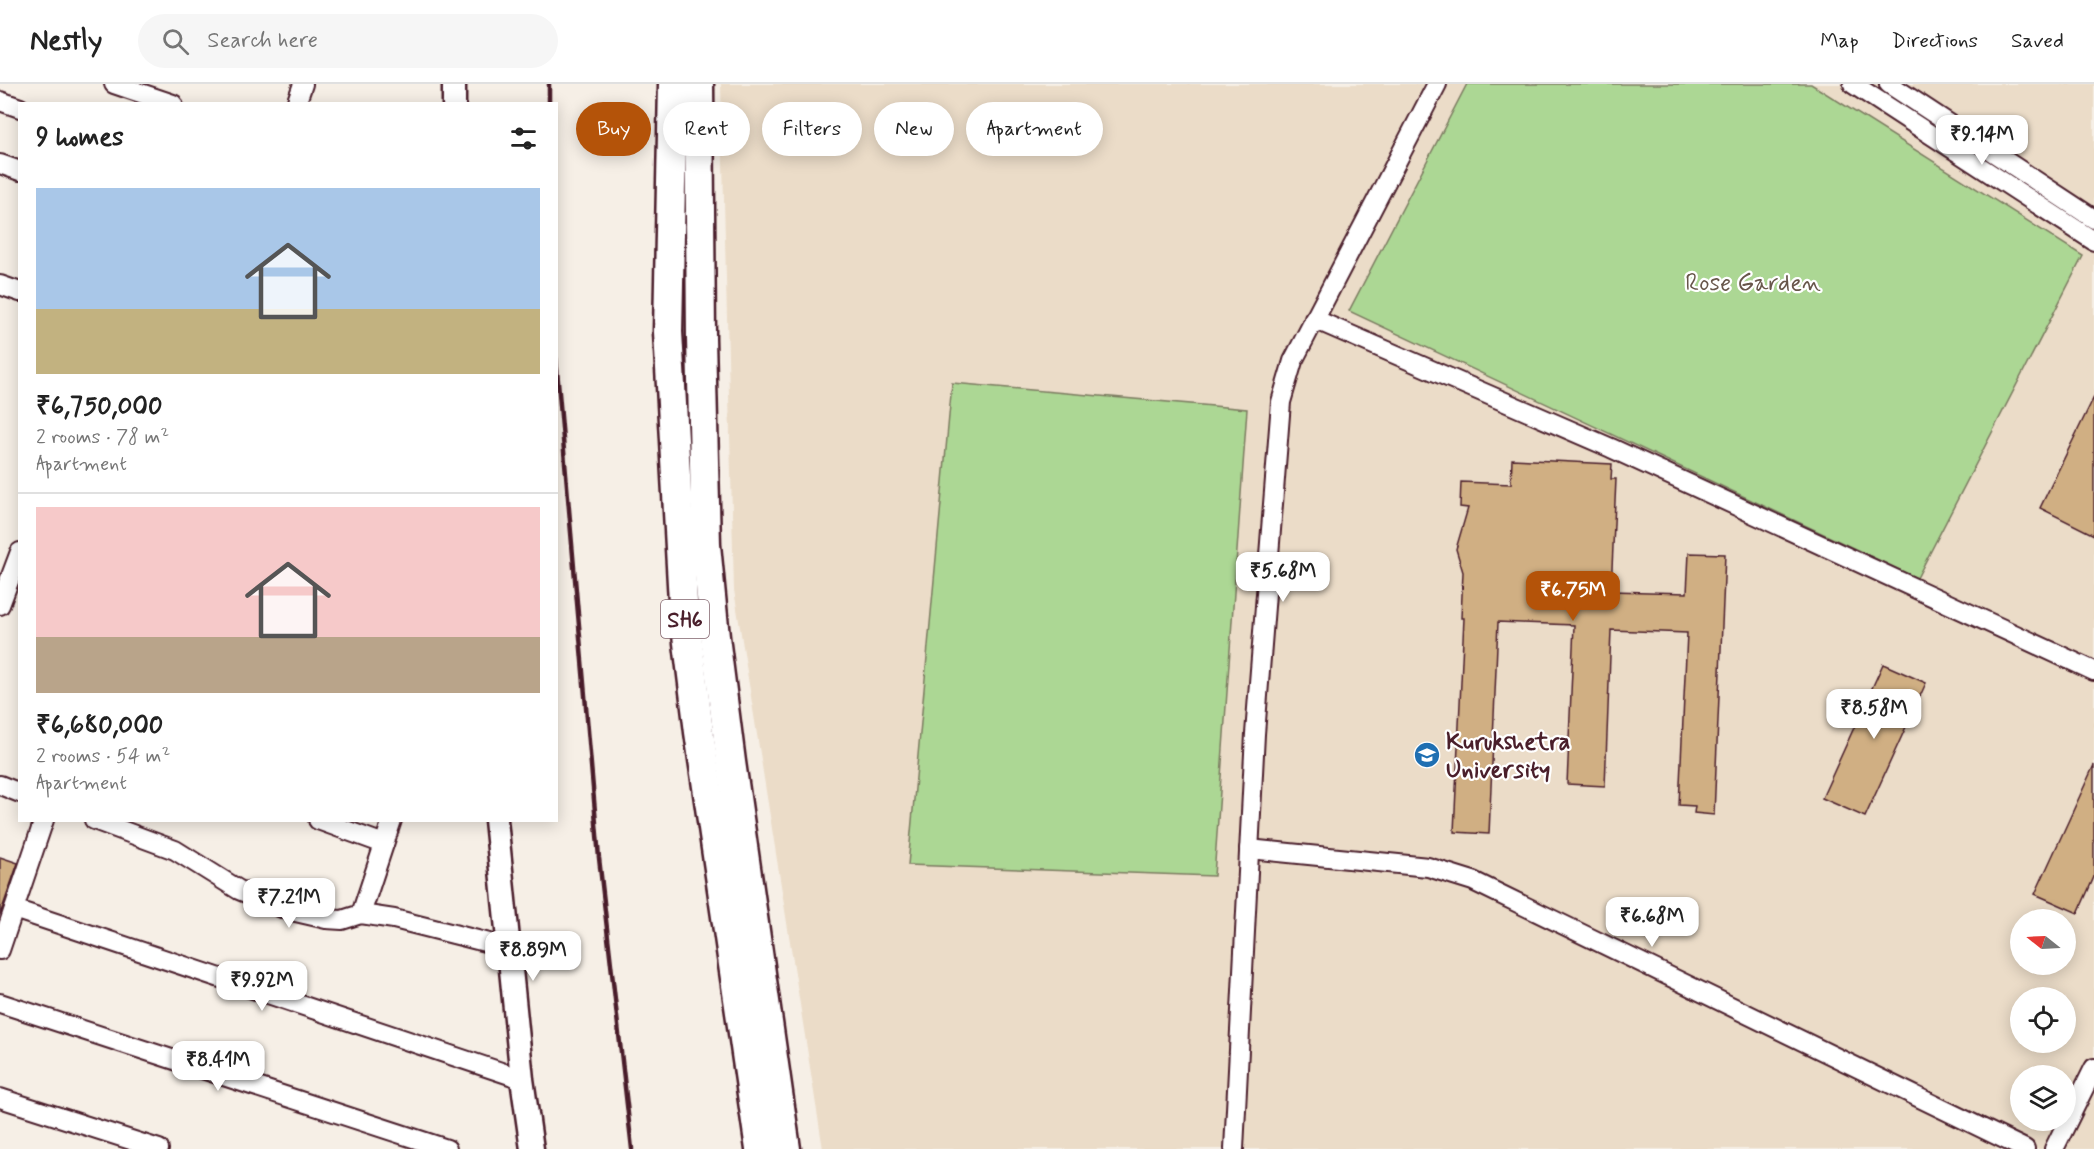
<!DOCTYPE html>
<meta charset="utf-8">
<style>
:root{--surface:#fff;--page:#f6f6f6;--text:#222;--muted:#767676;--line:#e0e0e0;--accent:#b45309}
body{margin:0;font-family:Mynerve,sans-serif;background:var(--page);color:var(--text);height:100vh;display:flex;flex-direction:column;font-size:22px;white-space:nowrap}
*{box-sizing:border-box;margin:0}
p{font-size:20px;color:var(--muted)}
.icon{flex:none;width:33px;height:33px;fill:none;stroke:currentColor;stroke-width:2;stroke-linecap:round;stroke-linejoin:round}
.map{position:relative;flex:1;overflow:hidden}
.details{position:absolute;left:18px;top:18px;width:540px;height:720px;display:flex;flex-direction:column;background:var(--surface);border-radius:0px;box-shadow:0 3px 15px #0003}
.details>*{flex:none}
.top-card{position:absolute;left:576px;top:18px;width:570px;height:54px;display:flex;gap:12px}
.needle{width:39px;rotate:288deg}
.fabs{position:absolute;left:2010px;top:825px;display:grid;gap:12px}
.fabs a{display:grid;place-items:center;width:66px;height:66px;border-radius:50%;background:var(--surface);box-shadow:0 3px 15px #0003;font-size:30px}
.price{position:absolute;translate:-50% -51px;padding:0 14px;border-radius:12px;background:#fff;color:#222;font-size:20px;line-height:39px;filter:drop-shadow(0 2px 3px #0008)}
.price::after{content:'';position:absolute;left:50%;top:36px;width:18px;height:14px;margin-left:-9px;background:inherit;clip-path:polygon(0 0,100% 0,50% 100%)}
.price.selected{background:var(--accent);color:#fff}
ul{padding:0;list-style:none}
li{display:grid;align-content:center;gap:12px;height:318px;padding:0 18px}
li+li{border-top:2px solid var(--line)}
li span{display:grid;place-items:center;height:186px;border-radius:0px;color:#555}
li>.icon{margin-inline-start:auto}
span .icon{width:108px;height:108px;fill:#fffc;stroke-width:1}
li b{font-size:26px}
h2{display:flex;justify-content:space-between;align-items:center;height:72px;padding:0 18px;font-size:26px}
.tag{padding:0 21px;border-radius:27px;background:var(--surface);box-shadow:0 3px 15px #0003;font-size:21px;line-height:54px}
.tag.selected{background:var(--accent);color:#fff}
header{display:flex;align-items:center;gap:36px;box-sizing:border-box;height:84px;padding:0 30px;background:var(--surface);border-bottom:2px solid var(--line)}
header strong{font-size:28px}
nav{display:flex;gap:33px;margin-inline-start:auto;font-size:21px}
.search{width:420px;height:54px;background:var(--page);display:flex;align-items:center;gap:15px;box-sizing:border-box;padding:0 21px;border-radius:33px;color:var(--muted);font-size:22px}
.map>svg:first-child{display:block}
.built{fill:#ebdcc8;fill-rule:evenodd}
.green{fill:#acd794;stroke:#7b7b60;stroke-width:1.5}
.building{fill:#d0af83;stroke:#4a1f2b;stroke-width:1.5}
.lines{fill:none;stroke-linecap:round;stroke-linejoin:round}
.minor-casing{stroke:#4a1f2b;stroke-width:22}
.tertiary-casing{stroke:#4a1f2b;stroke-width:27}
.primary-casing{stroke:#4a1f2b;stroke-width:33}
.minor{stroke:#fff;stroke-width:18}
.tertiary{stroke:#fff;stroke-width:22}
.primary{stroke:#fff;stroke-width:28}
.rail{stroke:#4a1f2b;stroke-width:4.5}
.labels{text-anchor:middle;stroke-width:4.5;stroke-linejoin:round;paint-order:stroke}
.shield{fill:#fff;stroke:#80626b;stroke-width:1.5}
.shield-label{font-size:22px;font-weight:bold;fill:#4a1f2b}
.park-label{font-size:24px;fill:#67564a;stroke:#fff}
.poi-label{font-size:24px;font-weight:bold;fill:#4a1f2b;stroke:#fff;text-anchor:start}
</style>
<header>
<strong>Nestly</strong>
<div class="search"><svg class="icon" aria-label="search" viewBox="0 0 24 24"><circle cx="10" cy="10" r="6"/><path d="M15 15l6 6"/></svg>Search here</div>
<nav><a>Map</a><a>Directions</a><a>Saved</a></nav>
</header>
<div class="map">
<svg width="2094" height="1065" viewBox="0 0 2094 1065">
<rect width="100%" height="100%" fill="#f6efe6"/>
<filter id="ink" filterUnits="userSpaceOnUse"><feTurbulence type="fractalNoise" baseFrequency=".0167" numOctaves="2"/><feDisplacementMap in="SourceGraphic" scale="12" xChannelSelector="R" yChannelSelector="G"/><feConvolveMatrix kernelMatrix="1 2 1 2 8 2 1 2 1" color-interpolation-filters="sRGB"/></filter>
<g filter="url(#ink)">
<path class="built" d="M721 0H2094V1065H823L734 506ZM2020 836H2066V880H2020ZM2020 914H2066V958H2020ZM2020 992H2066V1036H2020Z"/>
<g class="green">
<path d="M1467 0H1811L2083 172 1917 494 1349 227Z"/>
<path d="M952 299 1247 325 1214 792 908 781Z"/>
</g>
<g class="building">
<path d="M2094 313V451L2040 424Z"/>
<path d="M1512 375 1612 380 1611 395H1616L1611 507 1687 509 1689 469 1725 470 1714 731 1694 729 1695 722 1679 721 1687 549 1611 546 1605 702 1567 700 1574 541 1498 538 1489 750 1454 748 1464 534H1461L1463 488 1456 465 1468 424 1460 423 1461 398 1511 400Z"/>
<path d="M1883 580 1926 599 1865 733 1822 714Z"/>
<path d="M2094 681V793L2078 829 2035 810Z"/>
<path d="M0 773 18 779 0 831Z"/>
</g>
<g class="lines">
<g class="minor-casing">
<g id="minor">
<path d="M114 0 173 20"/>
<path d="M1853 0 2094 157"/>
<path d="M1889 0 2094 135"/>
<path d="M0 17 20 24"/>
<path d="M296 20 303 0"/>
<path d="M0 80 20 87"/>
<path d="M0 201 20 208"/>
<path d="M1314 235 1611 364 2094 587"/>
<path d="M0 521 20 468"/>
<path d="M0 701 20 709"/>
<path d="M94 736 175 766 239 806 287 826 326 835 342 836 361 830 394 835 509 864"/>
<path d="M318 736 384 760"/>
<path d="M1249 765 1428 783 1473 797 2025 1065"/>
<path d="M14 825 522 995"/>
<path d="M361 830 392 736"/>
<path d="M0 866 44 736"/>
<path d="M0 919 447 1065"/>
<path d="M0 1014 159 1065"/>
<path d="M1234 1065 1255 650 1281 318 1293 277 1437 0"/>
<path d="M2054 1065 2094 984"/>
</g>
</g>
<g class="tertiary-casing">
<g id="tertiary">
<path d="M454 20V0"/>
<path d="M496 736 522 995 532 1065"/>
</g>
</g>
<g class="primary-casing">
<g id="primary">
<path d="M673 0 668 248 683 518 699 648 760 1065"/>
<path d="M699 0 701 255 706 461 715 553 731 678 786 1065"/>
</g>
</g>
<use href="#minor" class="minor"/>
<use href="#tertiary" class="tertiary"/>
<use href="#primary" class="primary"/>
<g class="rail">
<path d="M549 0V20"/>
<path d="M556 274 599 774 632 1065"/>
</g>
</g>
</g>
<defs>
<g id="university-disc" transform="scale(1.35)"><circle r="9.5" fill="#1f6fb2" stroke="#fff"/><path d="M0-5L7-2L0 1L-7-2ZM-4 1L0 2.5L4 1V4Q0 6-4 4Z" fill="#fff"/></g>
</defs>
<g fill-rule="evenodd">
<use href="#university-disc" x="1427" y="671"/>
</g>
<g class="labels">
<rect class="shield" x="661" y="516" width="48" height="38" rx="4.5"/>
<g class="shield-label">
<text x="685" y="543">SH6</text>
</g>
<g class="park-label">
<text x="1753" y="206">Rose Garden</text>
</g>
<g class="poi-label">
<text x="1446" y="665">Kurukshetra<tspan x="1446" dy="28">University</tspan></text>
</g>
</g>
</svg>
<div class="fabs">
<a><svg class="needle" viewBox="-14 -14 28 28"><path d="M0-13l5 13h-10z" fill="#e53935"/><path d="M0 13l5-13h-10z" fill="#767676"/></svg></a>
<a><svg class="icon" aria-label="locate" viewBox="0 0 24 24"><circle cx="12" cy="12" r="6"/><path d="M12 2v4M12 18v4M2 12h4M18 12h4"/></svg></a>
<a><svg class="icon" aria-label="layers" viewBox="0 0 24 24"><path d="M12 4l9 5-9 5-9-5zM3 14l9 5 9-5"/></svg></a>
</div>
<b class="price" style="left:1982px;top:82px">₹9.14M</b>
<b class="price" style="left:1283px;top:519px">₹5.68M</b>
<b class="price selected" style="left:1573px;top:538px">₹6.75M</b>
<b class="price" style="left:1874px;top:656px">₹8.58M</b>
<b class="price" style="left:289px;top:845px">₹7.21M</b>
<b class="price" style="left:1652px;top:864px">₹6.68M</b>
<b class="price" style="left:533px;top:898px">₹8.89M</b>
<b class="price" style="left:262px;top:928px">₹9.92M</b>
<b class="price" style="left:218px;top:1008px">₹8.41M</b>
<div class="top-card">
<a class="tag selected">Buy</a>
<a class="tag">Rent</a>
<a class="tag">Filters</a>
<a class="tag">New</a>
<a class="tag">Apartment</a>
</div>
<section class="details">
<h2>9 homes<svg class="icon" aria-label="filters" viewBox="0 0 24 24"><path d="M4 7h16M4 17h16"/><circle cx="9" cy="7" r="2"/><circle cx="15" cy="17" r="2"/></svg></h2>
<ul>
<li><span style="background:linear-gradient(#a9c7e8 65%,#c2b280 0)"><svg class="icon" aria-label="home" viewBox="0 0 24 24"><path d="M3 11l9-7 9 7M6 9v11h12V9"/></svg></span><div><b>₹6,750,000</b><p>2 rooms · 78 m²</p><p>Apartment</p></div></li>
<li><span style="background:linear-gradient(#f6c9c9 70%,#b9a48a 0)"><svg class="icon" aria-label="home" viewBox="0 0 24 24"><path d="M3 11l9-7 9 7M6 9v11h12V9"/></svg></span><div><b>₹6,680,000</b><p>2 rooms · 54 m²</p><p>Apartment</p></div></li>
</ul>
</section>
</div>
